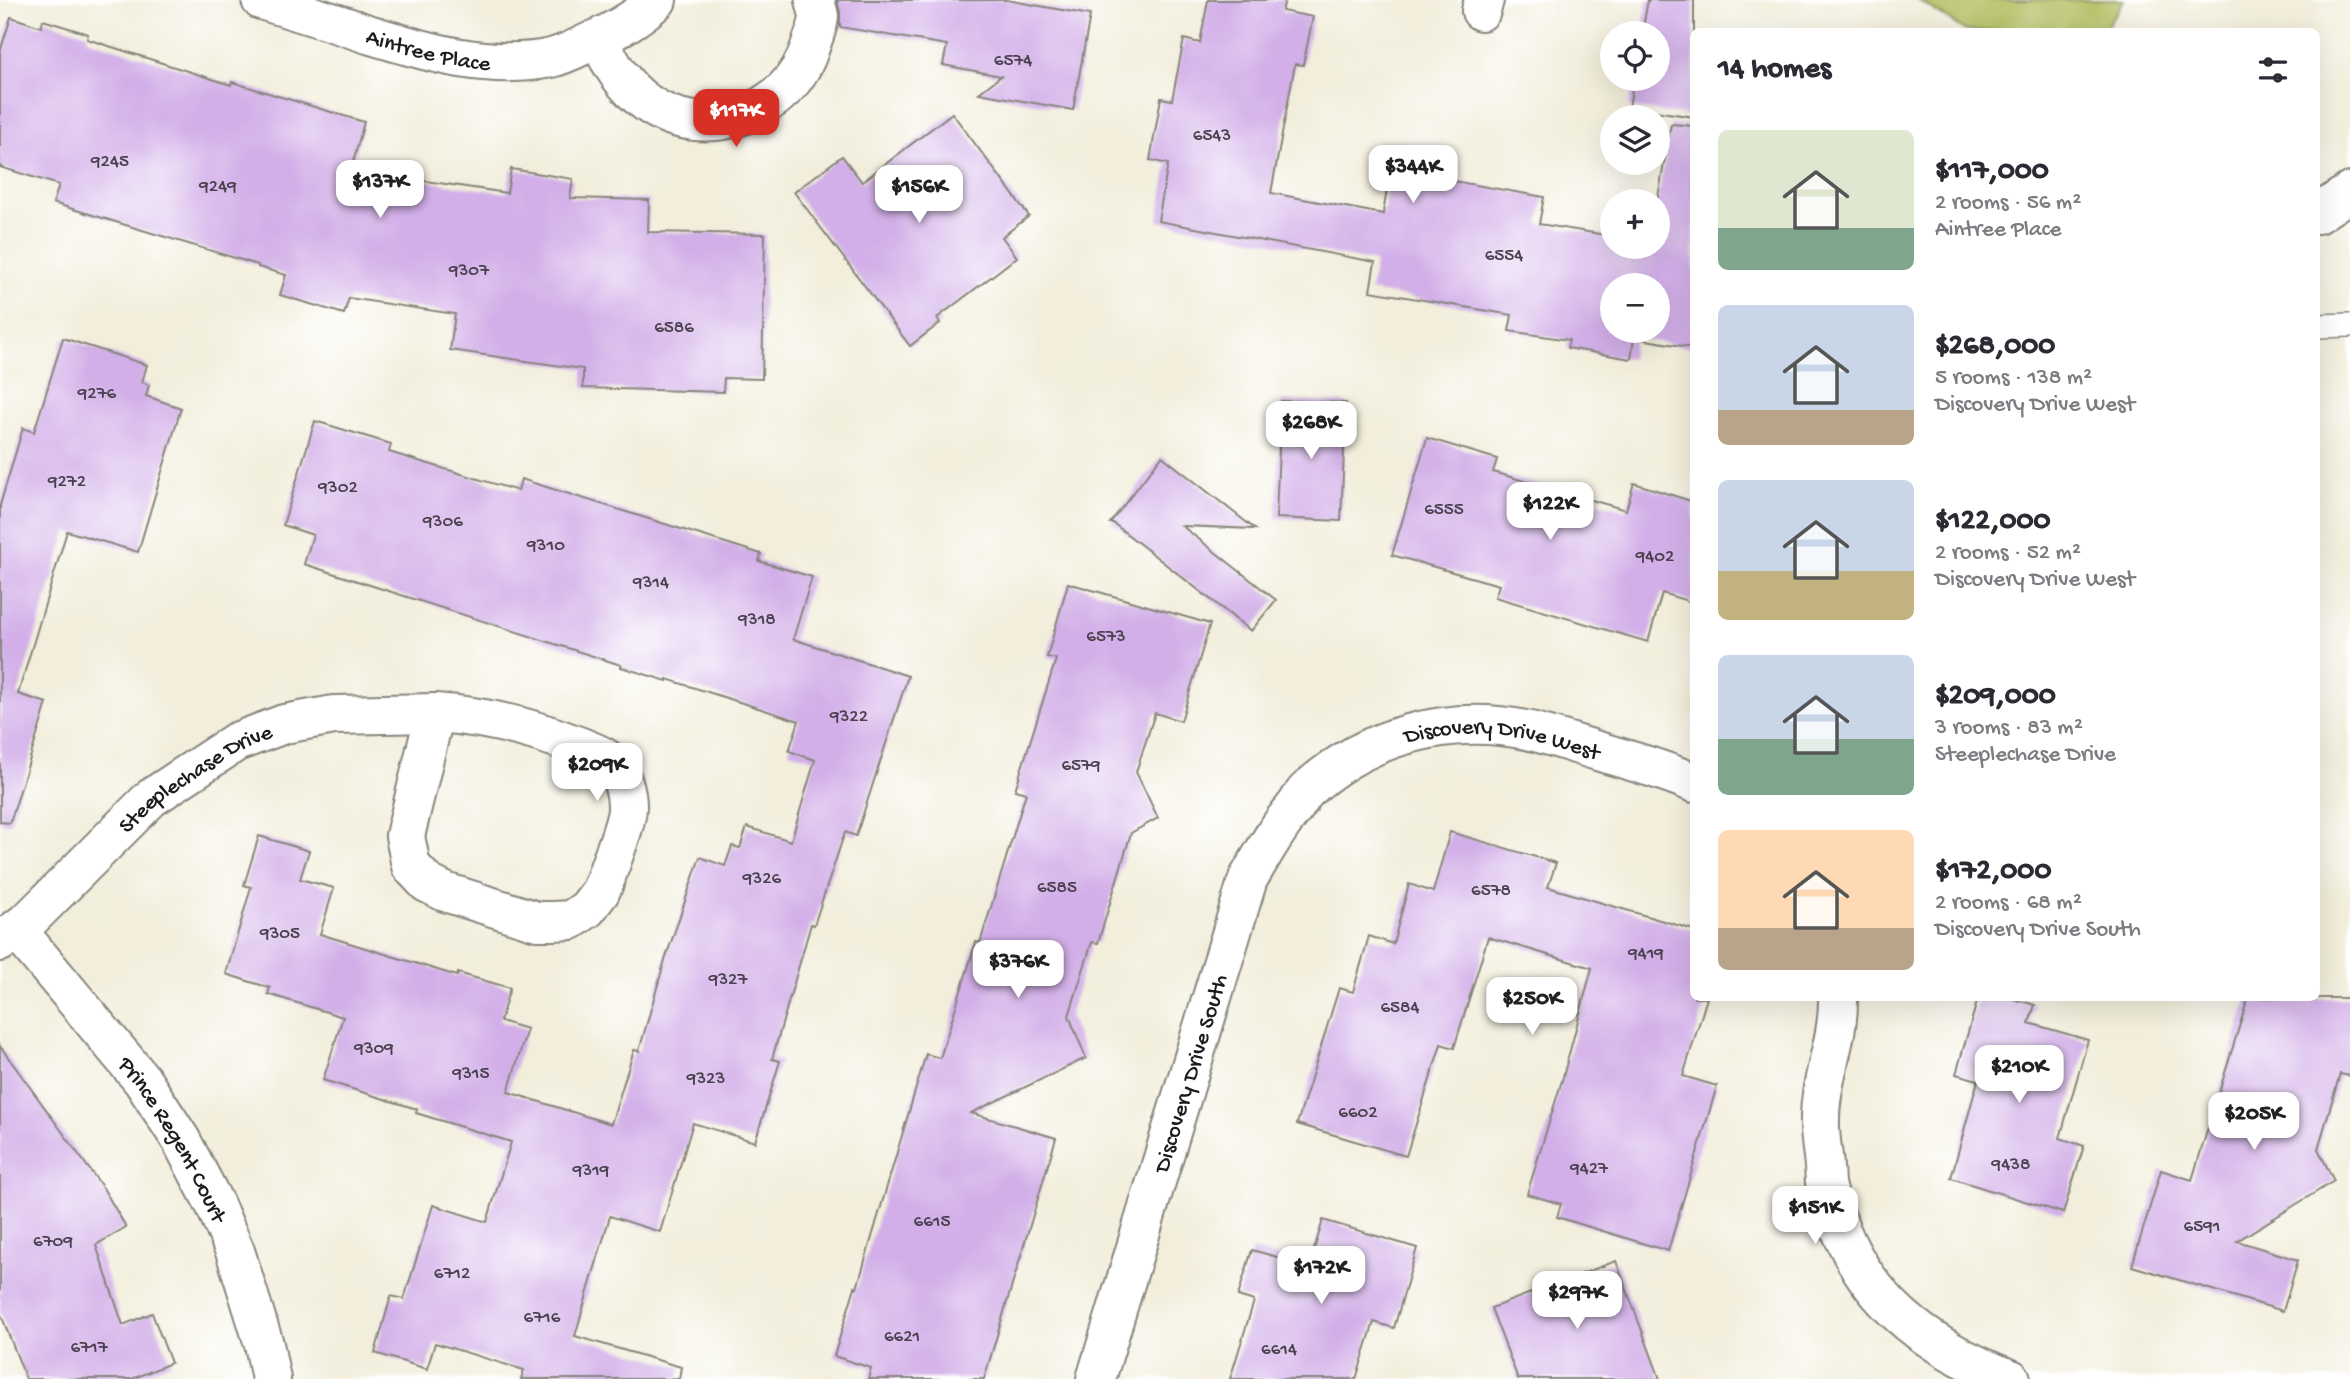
<!DOCTYPE html>
<meta charset="utf-8">
<style>
:root{--surface:#fff;--page:#f2f2f3;--text:#2b2b33;--muted:#7c7c81;--accent:#d93025}
body{margin:0;font-family:"Gochi Hand",sans-serif;background:var(--page);color:var(--text);height:100vh;display:flex;flex-direction:column;font-size:26px;white-space:nowrap}
*{box-sizing:border-box;margin:0}
p{font-size:23px;color:var(--muted)}
.icon{flex:none;width:38px;height:38px;fill:none;stroke:currentColor;stroke-width:2;stroke-linecap:round;stroke-linejoin:round}
.map{position:relative;flex:1;overflow:hidden}
.sheet{position:absolute;left:1690px;top:28px;width:630px;height:973px;display:flex;flex-direction:column;background:var(--surface);border-radius:10px;box-shadow:0 7px 28px #0002}
.sheet>*{flex:none}
.tools{position:absolute;left:1600px;top:21px;display:grid;gap:14px}
.tools a{display:grid;place-items:center;width:70px;height:70px;border-radius:50%;background:var(--surface);box-shadow:0 7px 28px #0002;font-size:35px}
.price{position:absolute;translate:-50% -60px;padding:0 16px;border-radius:14px;background:#fff;color:#222;font-size:23px;line-height:46px;filter:drop-shadow(0 2px 4px #0008)}
.price::after{content:'';position:absolute;left:50%;top:42px;width:21px;height:16px;margin-left:-10px;background:inherit;clip-path:polygon(0 0,100% 0,50% 100%)}
.price.active{background:var(--accent);color:#fff}
ul{padding:0;list-style:none}
li{display:flex;align-items:center;gap:21px;height:175px;padding:0 28px}
li span{display:grid;place-items:center;flex:none;width:196px;height:140px;border-radius:10px;color:#555}
li>.icon{margin-inline-start:auto}
span .icon{width:84px;height:84px;fill:#fffc;stroke-width:1}
li b{font-size:30px}
h2{display:flex;justify-content:space-between;align-items:center;height:84px;padding:0 28px;font-size:30px}
.map>svg:first-child{display:block}
.green{fill:#b2be60;stroke:#676d3e;stroke-width:2}
.building{fill:#d2afe8;fill-rule:evenodd}
.lines{fill:none;stroke-linecap:round;stroke-linejoin:round}
.service-casing{stroke:#87857c;stroke-width:26}
.minor-casing{stroke:#87857c;stroke-width:42}
.service{stroke:#fff;stroke-width:23}
.minor{stroke:#fff;stroke-width:38}
.labels{text-anchor:middle;stroke-width:5;stroke-linejoin:round;paint-order:stroke}
.number-label{font-size:19px;fill:#4a414f}
.street-label{font-size:23px;fill:#1c1c1c;stroke:#fff}
</style>
<div class="map">
<svg width="2350" height="1379" viewBox="0 0 2350 1379">
<rect width="100%" height="100%" fill="#fff"/>
<filter id="ink" filterUnits="userSpaceOnUse"><feTurbulence type="fractalNoise" baseFrequency=".0143" numOctaves="2"/><feDisplacementMap in="SourceGraphic" scale="14" xChannelSelector="R" yChannelSelector="G"/><feConvolveMatrix kernelMatrix="1 2 1 2 8 2 1 2 1" color-interpolation-filters="sRGB"/></filter>
<filter id="wash" filterUnits="userSpaceOnUse"><feTurbulence type="fractalNoise" baseFrequency=".00686" numOctaves="4" result="noise"/><feDisplacementMap in="SourceGraphic" scale="28" xChannelSelector="R" yChannelSelector="G"/><feGaussianBlur stdDeviation="1.57" result="paint"/><feColorMatrix in="noise" values="0 0 0 0 0 0 0 0 0 0 0 0 0 0 0 0 0 1.4 0 .05"/><feComposite in="paint" operator="in"/></filter>
<g filter="url(#wash)">
<rect width="100%" height="100%" fill="#f2eedb"/>
<path class="green" d="M1918 0H2124L2104 31H1966Z"/>
<g id="blocks">
<g class="building">
<path d="M837 0H1007L1090 15 1073 110 979 93 1001 76 943 65 947 45 840 27V12Z"/>
<path d="M1208 0H1285L1282 11 1313 17 1303 65 1295 64 1271 193 1383 214 1393 153 1450 162 1447 180 1544 197 1539 224 1612 236V247H1657V203L1671 124 1694 126V348L1634 338 1631 359 1567 348 1569 340 1509 331 1512 315 1370 291 1375 262 1158 221 1168 164 1150 160 1161 98 1172 100 1184 39 1200 43ZM1612 285H1657V331H1612Z"/>
<path d="M1648 0H1694V117L1629 107 1634 79H1657V33H1642Z"/>
<path d="M11 17 41 27 43 20 88 34 87 39 231 85 232 82 364 122 351 170 507 193 511 169 573 179 570 198 649 200 648 232 765 234 762 379 724 378 723 392 583 388V369L450 350 455 314 349 298 344 314 280 295 286 275 258 267V265L53 203 59 185 0 167V52Z"/>
<path d="M952 113 1029 216 1002 237 1017 257 937 318 940 323 910 346 794 192 842 156 862 182Z"/>
<path d="M63 338 147 365 142 382 149 385 146 396 181 408 138 552 67 531 18 694 47 703 10 823 0 822V505L23 428 34 432Z"/>
<path d="M1281 401 1346 403 1341 521 1276 518Z"/>
<path d="M315 421 391 444 389 452 518 491 521 479 761 554 759 561 812 577 793 639 908 676 856 836 845 832 814 925 811 924 772 1059 780 1061 755 1142 693 1123 660 1232 610 1216 575 1336 681 1367 679 1379H521L524 1370 435 1343 427 1369 375 1353 391 1296 404 1299 433 1205 487 1222 511 1142 416 1113 417 1109 323 1080 343 1017 268 994 270 988 226 974 251 887 244 885 259 836 309 851 300 879 334 888 320 934 457 976 458 973 510 988 500 1021 527 1029 508 1092 611 1124 634 1050 639 1051 664 963 700 857 725 866 732 846 740 848 747 827 791 841 815 760 789 751 799 721 667 679V681L621 667V665L304 564 313 535 283 525Z"/>
<path d="M1427 438 1497 459 1493 472 1626 510 1634 483 1694 502V603L1662 593 1648 642 1495 597 1499 585 1392 555Z"/>
<path d="M1162 456 1255 529 1182 526 1276 600 1251 631 1113 523H1110Z"/>
<path d="M1068 583 1210 624 1181 721 1155 713 1136 772 1158 818 1131 833 1098 943 1092 942 1069 1016 1086 1058 971 1113 1056 1138 984 1379H868L871 1368 834 1356 855 1287 857 1288 926 1054 940 1058 976 942 980 943 1026 793 1015 790 1056 659 1047 657Z"/>
<path d="M1450 832 1556 863 1548 887 1694 930V998H1707L1683 1076 1717 1086 1668 1251 1557 1217 1561 1204 1527 1194 1563 1077 1592 968 1488 937 1454 1048 1441 1044 1406 1156 1297 1124 1339 988 1353 992 1369 936 1393 944 1409 884 1433 892Z"/>
<path d="M1978 998H2010L2035 1005 2029 1023 2088 1040 2060 1138 2084 1146 2063 1213 1951 1178 1978 1080 1956 1074Z"/>
<path d="M2248 998H2350V1076L2340 1074 2318 1149 2334 1181 2237 1241 2298 1260 2283 1311 2132 1266 2161 1170 2192 1180Z"/>
<path d="M0 1046 103 1188 126 1227 96 1245 123 1325 152 1313 171 1363 132 1379H26L0 1312Z"/>
<path d="M1323 1220 1417 1248 1394 1328 1374 1322 1356 1379H1230L1254 1301 1238 1296 1252 1250 1309 1266Z"/>
<path d="M1616 1261 1660 1379H1518L1491 1308Z"/>
</g>
</g>
</g>
<g filter="url(#ink)">
<use href="#blocks" fill-opacity="0" stroke="#87857c" stroke-width="2"/>
<g class="lines">
<g class="service-casing">
<path id="service" d="M2317 326 2350 325"/>
</g>
<g class="minor-casing">
<g id="minor">
<path id="s1" d="M261 0C297 11 333 22 368 34 427 52 488 71 551 58 564 55 577 48 590 42 615 31 637 19 657 0"/>
<path d="M1481 11 1484 0"/>
<path d="M598 39C611 64 623 86 647 103 704 144 790 113 810 47 813 38 819 25 819 16 818 11 816 5 815 0"/>
<path d="M2317 214 2350 192"/>
<path d="M435 713C486 716 533 728 581 747 593 752 606 756 614 766 622 776 627 792 627 806 628 821 609 866 604 883L600 892 587 909 571 920 553 921H537L445 892 427 883 411 866 405 836Z"/>
<path id="s2" d="M17 930 142 1080 181 1140 215 1205 235 1251 264 1344 271 1379"/>
<path id="s3" d="M0 942 30 919 151 798 236 742 284 724 334 715 435 713"/>
<path d="M1838 998C1839 1040 1820 1078 1820 1119 1819 1135 1823 1151 1824 1167 1825 1174 1824 1181 1826 1188 1827 1195 1831 1201 1833 1208 1860 1297 1926 1348 2011 1379"/>
<path id="s4" d="M1096 1379 1248 879C1263 854 1276 829 1295 807 1299 802 1302 795 1307 790 1365 736 1448 714 1526 730 1550 735 1574 744 1598 751 1630 761 1663 769 1694 783"/>
</g>
</g>
<use href="#service" class="service"/>
<use href="#minor" class="minor"/>
</g>
</g>
<g class="labels">
<g class="number-label">
<text x="1013" y="65">6574</text>
<text x="1212" y="140">6543</text>
<text x="110" y="166">9245</text>
<text x="218" y="191">9249</text>
<text x="1504" y="260">6554</text>
<text x="469" y="275">9307</text>
<text x="674" y="332">6586</text>
<text x="97" y="398">9276</text>
<text x="67" y="486">9272</text>
<text x="338" y="492">9302</text>
<text x="1444" y="514">6555</text>
<text x="443" y="526">9306</text>
<text x="546" y="550">9310</text>
<text x="1655" y="561">9402</text>
<text x="651" y="587">9314</text>
<text x="757" y="624">9318</text>
<text x="1106" y="641">6573</text>
<text x="849" y="721">9322</text>
<text x="1081" y="770">6579</text>
<text x="762" y="883">9326</text>
<text x="1057" y="892">6585</text>
<text x="1491" y="895">6578</text>
<text x="280" y="938">9305</text>
<text x="1646" y="958">9419</text>
<text x="728" y="984">9327</text>
<text x="1400" y="1012">6584</text>
<text x="374" y="1053">9309</text>
<text x="471" y="1078">9315</text>
<text x="706" y="1083">9323</text>
<text x="1358" y="1117">6602</text>
<text x="2011" y="1169">9438</text>
<text x="1589" y="1173">9427</text>
<text x="591" y="1175">9319</text>
<text x="932" y="1226">6615</text>
<text x="2202" y="1231">6591</text>
<text x="53" y="1246">6709</text>
<text x="452" y="1278">6712</text>
<text x="542" y="1322">6716</text>
<text x="902" y="1341">6621</text>
<text x="89" y="1352">6717</text>
<text x="1279" y="1354">6614</text>
</g>
<g class="street-label">
<text dy="8" stroke="none"><textPath href="#s1" startOffset="175">Aintree Place</textPath></text>
<text dy="8" stroke="none"><textPath href="#s4" startOffset="842">Discovery Drive West</textPath></text>
<text dy="8" stroke="none"><textPath href="#s3" startOffset="257">Steeplechase Drive</textPath></text>
<text dy="8" stroke="none"><textPath href="#s4" startOffset="320">Discovery Drive South</textPath></text>
<text dy="8" stroke="none"><textPath href="#s2" startOffset="262">Prince Regent Court</textPath></text>
</g>
</g>
</svg>
<div class="tools">
<a><svg class="icon" aria-label="locate" viewBox="0 0 24 24"><circle cx="12" cy="12" r="6"/><path d="M12 2v4M12 18v4M2 12h4M18 12h4"/></svg></a>
<a><svg class="icon" aria-label="layers" viewBox="0 0 24 24"><path d="M12 4l9 5-9 5-9-5zM3 14l9 5 9-5"/></svg></a>
<a>+</a>
<a>−</a>
</div>
<b class="price active" style="left:736px;top:149px">$117K</b>
<b class="price" style="left:1413px;top:205px">$344K</b>
<b class="price" style="left:380px;top:220px">$137K</b>
<b class="price" style="left:919px;top:225px">$156K</b>
<b class="price" style="left:1311px;top:461px">$268K</b>
<b class="price" style="left:1550px;top:542px">$122K</b>
<b class="price" style="left:597px;top:803px">$209K</b>
<b class="price" style="left:1018px;top:1000px">$376K</b>
<b class="price" style="left:1532px;top:1037px">$250K</b>
<b class="price" style="left:2019px;top:1105px">$210K</b>
<b class="price" style="left:2254px;top:1152px">$205K</b>
<b class="price" style="left:1815px;top:1246px">$151K</b>
<b class="price" style="left:1321px;top:1306px">$172K</b>
<b class="price" style="left:1577px;top:1331px">$297K</b>
<section class="sheet">
<h2>14 homes<svg class="icon" aria-label="filters" viewBox="0 0 24 24"><path d="M4 7h16M4 17h16"/><circle cx="9" cy="7" r="2"/><circle cx="15" cy="17" r="2"/></svg></h2>
<ul>
<li><span style="background:linear-gradient(#dfe7d0 70%,#7fa58c 0)"><svg class="icon" aria-label="home" viewBox="0 0 24 24"><path d="M3 11l9-7 9 7M6 9v11h12V9"/></svg></span><div><b>$117,000</b><p>2 rooms · 56 m²</p><p>Aintree Place</p></div></li>
<li><span style="background:linear-gradient(#c9d6e8 75%,#b9a48a 0)"><svg class="icon" aria-label="home" viewBox="0 0 24 24"><path d="M3 11l9-7 9 7M6 9v11h12V9"/></svg></span><div><b>$268,000</b><p>5 rooms · 138 m²</p><p>Discovery Drive West</p></div></li>
<li><span style="background:linear-gradient(#c9d6e8 65%,#c2b280 0)"><svg class="icon" aria-label="home" viewBox="0 0 24 24"><path d="M3 11l9-7 9 7M6 9v11h12V9"/></svg></span><div><b>$122,000</b><p>2 rooms · 52 m²</p><p>Discovery Drive West</p></div></li>
<li><span style="background:linear-gradient(#c9d6e8 60%,#7fa58c 0)"><svg class="icon" aria-label="home" viewBox="0 0 24 24"><path d="M3 11l9-7 9 7M6 9v11h12V9"/></svg></span><div><b>$209,000</b><p>3 rooms · 83 m²</p><p>Steeplechase Drive</p></div></li>
<li><span style="background:linear-gradient(#ffd9b3 70%,#b9a48a 0)"><svg class="icon" aria-label="home" viewBox="0 0 24 24"><path d="M3 11l9-7 9 7M6 9v11h12V9"/></svg></span><div><b>$172,000</b><p>2 rooms · 68 m²</p><p>Discovery Drive South</p></div></li>
</ul>
</section>
</div>
